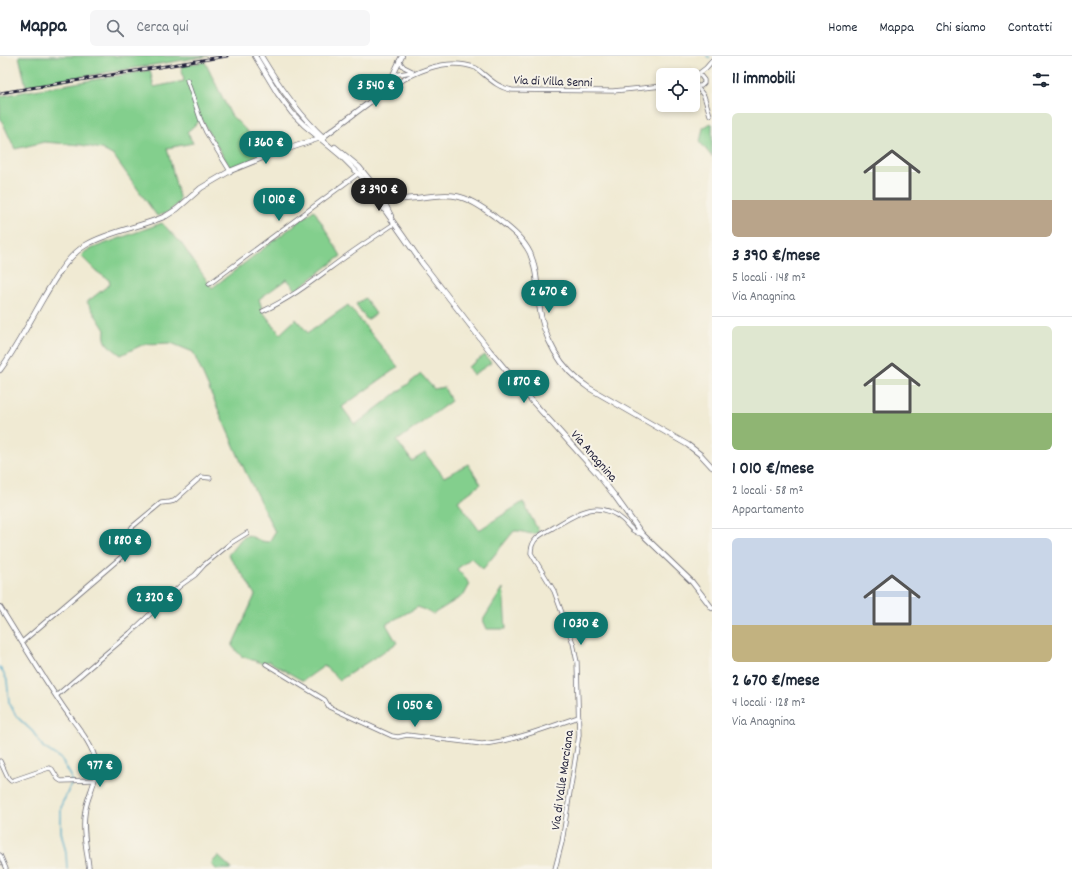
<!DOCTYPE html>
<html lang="it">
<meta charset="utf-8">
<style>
:root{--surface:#fff;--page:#f6f6f7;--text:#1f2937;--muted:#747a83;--line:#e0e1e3;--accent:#0f766e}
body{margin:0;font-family:Dekko,sans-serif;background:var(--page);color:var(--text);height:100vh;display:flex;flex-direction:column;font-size:15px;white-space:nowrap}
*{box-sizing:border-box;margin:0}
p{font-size:13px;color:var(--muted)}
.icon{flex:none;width:22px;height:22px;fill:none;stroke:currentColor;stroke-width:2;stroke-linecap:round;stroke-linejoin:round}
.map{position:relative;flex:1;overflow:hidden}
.drawer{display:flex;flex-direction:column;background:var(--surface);width:360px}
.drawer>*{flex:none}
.fabs{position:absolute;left:656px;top:12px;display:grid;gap:8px}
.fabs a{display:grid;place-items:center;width:44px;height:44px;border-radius:6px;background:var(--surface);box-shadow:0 2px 6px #0003;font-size:20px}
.price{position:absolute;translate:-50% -34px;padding:0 9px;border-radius:14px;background:var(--accent);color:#fff;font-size:13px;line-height:26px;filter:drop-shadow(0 1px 2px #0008)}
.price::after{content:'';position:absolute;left:50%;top:24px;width:12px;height:9px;margin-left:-6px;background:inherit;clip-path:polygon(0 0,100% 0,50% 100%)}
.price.current{background:#222;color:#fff}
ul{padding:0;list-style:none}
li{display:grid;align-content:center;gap:8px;height:212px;padding:0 20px}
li+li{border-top:1px solid var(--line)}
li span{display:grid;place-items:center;height:124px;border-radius:6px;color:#555}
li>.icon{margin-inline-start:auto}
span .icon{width:72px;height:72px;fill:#fffc;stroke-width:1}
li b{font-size:17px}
h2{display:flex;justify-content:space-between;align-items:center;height:48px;padding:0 20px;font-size:17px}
header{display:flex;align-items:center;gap:24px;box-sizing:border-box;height:56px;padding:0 20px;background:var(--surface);border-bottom:1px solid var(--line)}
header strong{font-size:19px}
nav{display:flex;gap:22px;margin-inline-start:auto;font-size:14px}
.search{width:280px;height:36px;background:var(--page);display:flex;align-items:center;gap:10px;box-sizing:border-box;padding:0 14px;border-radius:6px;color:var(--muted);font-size:15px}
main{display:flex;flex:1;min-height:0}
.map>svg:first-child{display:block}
.green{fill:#83cf8d;stroke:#527864}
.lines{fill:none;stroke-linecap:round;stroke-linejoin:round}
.stream{stroke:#49a8c8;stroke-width:1.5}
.minor-casing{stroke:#6a6870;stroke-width:5}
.tertiary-casing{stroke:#6a6870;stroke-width:5.5}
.secondary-casing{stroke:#6a6870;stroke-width:6}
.minor{stroke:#fff;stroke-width:3.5}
.tertiary{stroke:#fff;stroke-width:4}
.secondary{stroke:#fff;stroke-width:4.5}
.rail-casing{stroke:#22223b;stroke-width:3}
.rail{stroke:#f7f3e8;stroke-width:1.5;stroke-dasharray:4.5;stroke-linecap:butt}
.labels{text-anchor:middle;stroke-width:4;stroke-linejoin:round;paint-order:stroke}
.street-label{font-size:13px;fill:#22223b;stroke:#f7f3e8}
</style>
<header>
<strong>Mappa</strong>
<div class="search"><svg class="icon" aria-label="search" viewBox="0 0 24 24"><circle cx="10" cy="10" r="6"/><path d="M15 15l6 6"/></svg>Cerca qui</div>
<nav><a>Home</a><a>Mappa</a><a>Chi siamo</a><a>Contatti</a></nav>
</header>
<main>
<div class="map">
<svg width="712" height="813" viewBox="0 0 712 813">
<rect width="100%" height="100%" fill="#f7f3e8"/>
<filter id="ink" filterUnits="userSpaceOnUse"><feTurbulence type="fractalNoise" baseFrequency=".025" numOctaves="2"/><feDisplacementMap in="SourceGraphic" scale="8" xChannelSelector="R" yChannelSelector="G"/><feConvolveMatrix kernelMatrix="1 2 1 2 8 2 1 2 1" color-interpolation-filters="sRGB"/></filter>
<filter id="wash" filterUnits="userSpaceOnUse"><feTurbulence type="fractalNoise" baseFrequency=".012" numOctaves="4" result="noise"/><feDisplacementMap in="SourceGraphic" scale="16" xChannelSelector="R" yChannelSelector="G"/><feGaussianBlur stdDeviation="0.9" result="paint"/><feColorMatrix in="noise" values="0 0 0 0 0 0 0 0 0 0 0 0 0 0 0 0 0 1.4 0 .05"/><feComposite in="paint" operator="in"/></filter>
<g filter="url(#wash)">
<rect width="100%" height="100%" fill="#f0ead3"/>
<g class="green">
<path d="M19 0H208L26 30Z"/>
<path d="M205 6 231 59 246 74 265 98 231 113 209 77 202 63 187 76 193 87 167 92 180 145 169 156 157 160 114 100 101 93 81 89 44 86 15 93 0 61V40L150 14 154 31 184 25 181 9Z"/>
<path d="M711 67 712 68V101L700 86 703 72Z"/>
<path d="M314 154 341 200 296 234 287 223 259 243 263 256 280 278 296 263 308 277 348 249 398 311 342 351 355 369 421 318 434 333 444 331 451 345 397 385 412 405 425 397 444 421 468 408 481 428 458 445 479 474 523 446 539 476C530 481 524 474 514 475L483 513 471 502 457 513 470 528 464 539 433 558 418 551 386 568 397 587 340 624 324 610 303 625 268 605 264 608 241 600 232 590 255 539 245 522 228 499 241 483 248 479 261 485 269 486 275 476 245 415 193 296 171 287 144 288 121 299C110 290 103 289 105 274L87 246 110 228 109 224 96 215 81 200 86 195 101 189 162 167 181 187 212 232Z"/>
<path d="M365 242 376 258 367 264 356 248Z"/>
<path d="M485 299 491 307 473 319 468 311Z"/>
<path d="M503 532 506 573H487L483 564Z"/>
<path d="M218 800 232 813H216L211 808Z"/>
</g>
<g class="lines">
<g class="stream">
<path d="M707 0 710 2"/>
<path d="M0 611 7 624 9 646 16 660 33 676 43 691 61 703 71 720V728L65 742 62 747 61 753V776L66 796 67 813"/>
</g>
</g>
</g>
<g filter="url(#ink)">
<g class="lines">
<g class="minor-casing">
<g id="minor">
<path d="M399 5 404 11 412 15"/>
<path d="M698 18 706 12 712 5"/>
<path d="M393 19 412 16"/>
<path d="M693 22 697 19H700L704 24V27L701 30H696L693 27"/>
<path d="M187 24 201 65 206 76 230 115"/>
<path d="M697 31 704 40 710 59"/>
<path d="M387 33C413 17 445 0 476 12 488 21 497 32 512 34L613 35 663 30"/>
<path d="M209 228 359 117"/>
<path d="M263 255C294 241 320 219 348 199 363 188 379 178 394 168"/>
<path d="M22 586 133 491 134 485 130 475 132 471 161 447 170 446 174 445 201 421 210 422"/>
<path d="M266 608 325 644 329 651 392 680 398 681 407 679 482 688C515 685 548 671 579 661"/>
<path d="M56 640 130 577 181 529 195 519 204 509 231 487 247 477"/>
<path d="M0 705 8 722 11 725 49 712 52 713 58 723 61 725 94 724"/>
<path d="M0 799 6 813"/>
<path d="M555 813 562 786 579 679 577 606 573 587 554 535 531 497C531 483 540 479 551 473 575 459 597 441 623 464 629 470 633 477 642 478"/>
</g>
</g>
<g class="tertiary-casing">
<path id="tertiary" d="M0 551C20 583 39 615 60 646 71 664 92 685 96 706 99 723 87 739 85 756 82 775 87 794 89 813"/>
</g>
<g class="secondary-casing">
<g id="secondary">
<path d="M255 0 278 38 292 57 304 69 340 99 361 120 422 207 490 295 533 346 596 416 614 439 642 478 692 526 712 552"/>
<path d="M261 0C279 30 299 59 324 82"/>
<path d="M335 91 359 111 381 138 387 141H394"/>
<path d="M391 160 385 148 387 145C397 143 407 143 417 142 455 137 463 137 494 160 508 171 522 181 530 197 537 213 537 231 539 248 543 282 560 313 589 332L688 389 701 399 712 411"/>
<path d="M0 314C17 291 30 265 44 241 55 223 67 200 86 189 110 175 141 171 166 160L177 153 201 132 230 115 267 100 323 81 386 34 402 0"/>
</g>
</g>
<use href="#minor" class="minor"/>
<use href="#tertiary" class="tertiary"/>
<use href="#secondary" class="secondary"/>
<g class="rail-casing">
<path id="rail" d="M0 37 227 0"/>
</g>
<use href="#rail" class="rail"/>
</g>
</g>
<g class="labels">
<g class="street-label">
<text transform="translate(553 24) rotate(2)" y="5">Via di Villa Senni</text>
<text transform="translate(595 399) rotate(49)" y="5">Via Anagnina</text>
<text transform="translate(561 724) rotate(-82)" y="5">Via di Valle Marciana</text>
</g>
</g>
</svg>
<div class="fabs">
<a><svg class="icon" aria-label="locate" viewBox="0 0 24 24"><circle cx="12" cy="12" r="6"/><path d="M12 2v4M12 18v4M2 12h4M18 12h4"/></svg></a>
</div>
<b class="price" style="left:376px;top:52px">3 540 €</b>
<b class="price" style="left:266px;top:109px">1 360 €</b>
<b class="price current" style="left:379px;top:156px">3 390 €</b>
<b class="price" style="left:279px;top:166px">1 010 €</b>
<b class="price" style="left:549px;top:258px">2 670 €</b>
<b class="price" style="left:524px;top:348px">1 870 €</b>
<b class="price" style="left:125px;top:507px">1 880 €</b>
<b class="price" style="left:155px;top:564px">2 320 €</b>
<b class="price" style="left:581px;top:590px">1 030 €</b>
<b class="price" style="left:415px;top:672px">1 050 €</b>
<b class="price" style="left:100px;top:732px">977 €</b>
</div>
<section class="drawer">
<h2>11 immobili<svg class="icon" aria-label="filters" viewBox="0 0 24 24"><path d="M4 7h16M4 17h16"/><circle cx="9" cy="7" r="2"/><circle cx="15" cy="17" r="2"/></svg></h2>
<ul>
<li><span style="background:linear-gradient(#dfe7d0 70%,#b9a48a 0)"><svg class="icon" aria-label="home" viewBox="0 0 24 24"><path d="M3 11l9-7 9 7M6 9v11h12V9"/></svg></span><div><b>3 390 €/mese</b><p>5 locali · 148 m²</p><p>Via Anagnina</p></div></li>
<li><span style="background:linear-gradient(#dfe7d0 70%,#8fb573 0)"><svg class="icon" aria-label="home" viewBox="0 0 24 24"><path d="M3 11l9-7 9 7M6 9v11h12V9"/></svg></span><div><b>1 010 €/mese</b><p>2 locali · 58 m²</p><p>Appartamento</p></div></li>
<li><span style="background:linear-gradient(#c9d6e8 70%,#c2b280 0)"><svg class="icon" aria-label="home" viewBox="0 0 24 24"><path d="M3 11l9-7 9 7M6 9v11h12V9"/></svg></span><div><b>2 670 €/mese</b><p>4 locali · 128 m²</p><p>Via Anagnina</p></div></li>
</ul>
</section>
</main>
